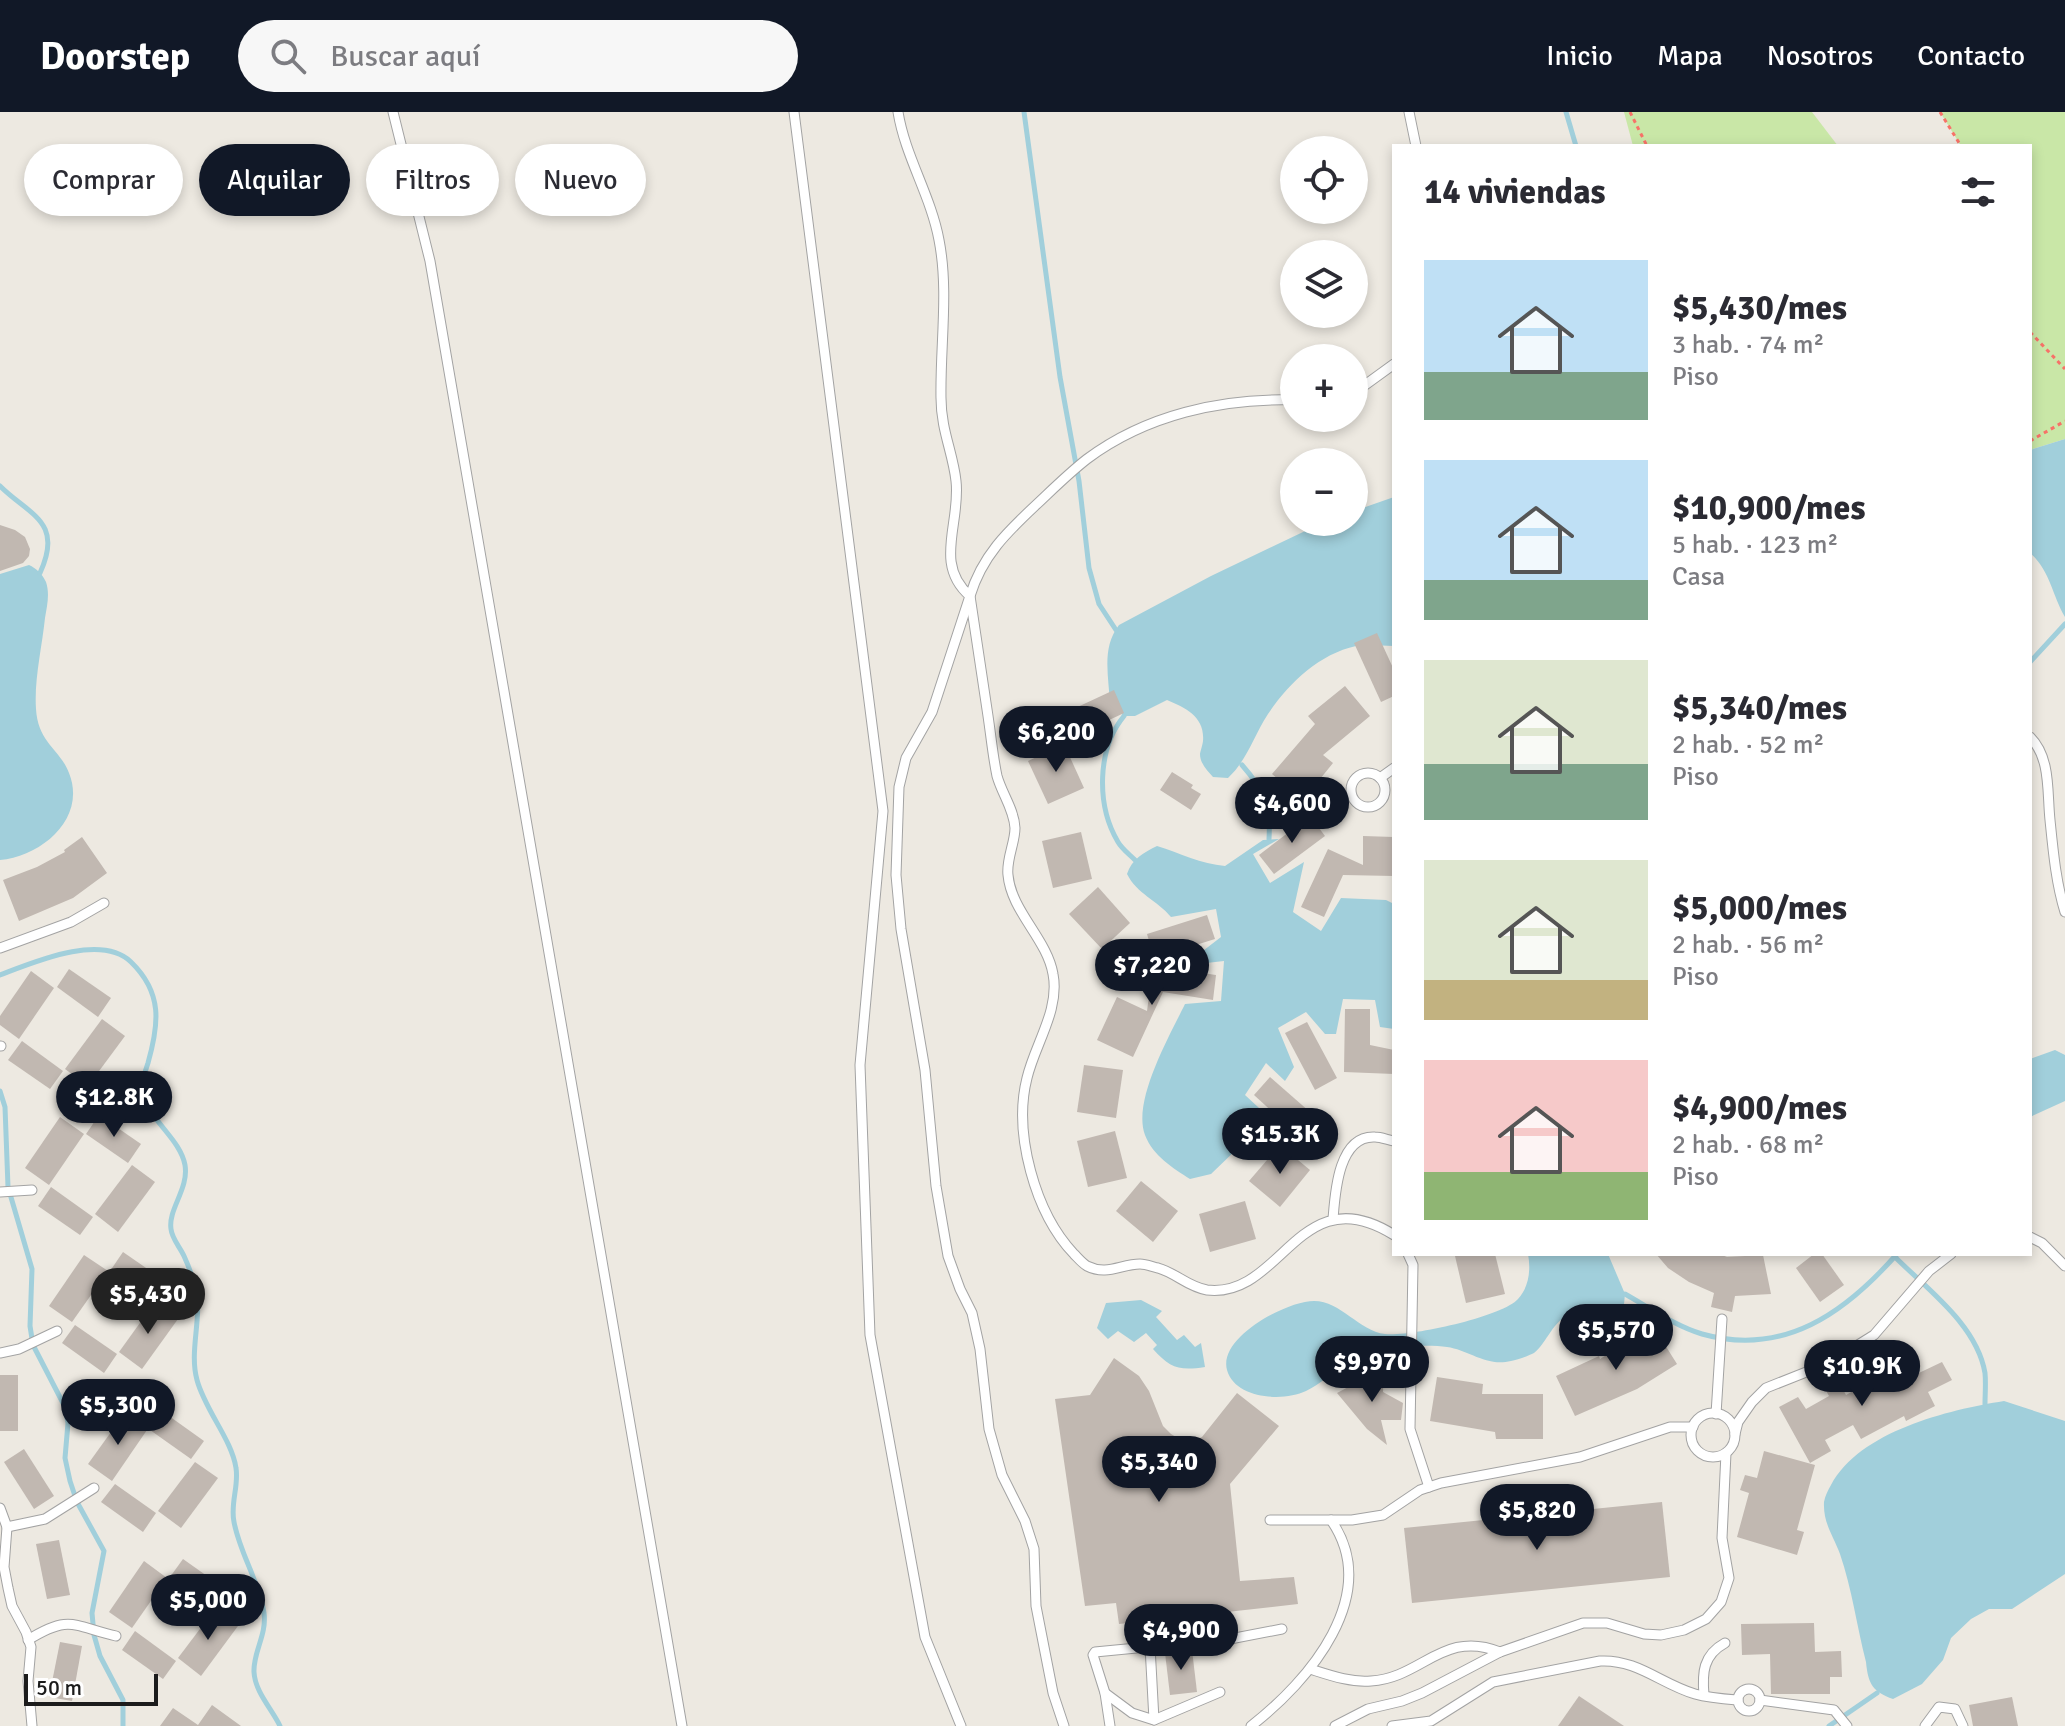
<!DOCTYPE html>
<html lang="es">
<meta charset="utf-8">
<style>
:root{--surface:#fff;--page:#f7f7f7;--text:#2b2b33;--muted:#7c7c81;--accent:#111827}
body{margin:0;font-family:Signika,sans-serif;background:var(--page);color:var(--text);height:100vh;display:flex;flex-direction:column;font-size:30px;white-space:nowrap}
*{box-sizing:border-box;margin:0}
p{font-size:26px;color:var(--muted)}
.icon{flex:none;width:44px;height:44px;fill:none;stroke:currentColor;stroke-width:2;stroke-linecap:round;stroke-linejoin:round}
.map{position:relative;flex:1;overflow:hidden}
.sheet{position:absolute;left:1392px;top:32px;width:640px;height:1112px;display:flex;flex-direction:column;background:var(--surface);border-radius:0px;box-shadow:0 4px 12px #0003}
.sheet>*{flex:none}
.hud{position:absolute;left:24px;top:32px;width:760px;height:72px;display:flex;gap:16px}
.buttons{position:absolute;left:1280px;top:24px;display:grid;gap:16px}
.buttons a{display:grid;place-items:center;width:88px;height:88px;border-radius:50%;background:var(--surface);box-shadow:0 4px 12px #0003;font-size:40px}
.scale{position:absolute;left:24px;bottom:20px;width:134px;box-sizing:border-box;padding-left:8px;border:4px solid #1c1c1c;border-top:0;font-size:22px;line-height:28px;white-space:nowrap;color:#1c1c1c;-webkit-text-stroke:6px #fff;paint-order:stroke}
.price{position:absolute;translate:-50% -68px;padding:0 18px;border-radius:28px;background:var(--accent);color:#fff;font-size:26px;line-height:52px;filter:drop-shadow(0 2px 4px #0008)}
.price::after{content:'';position:absolute;left:50%;top:48px;width:24px;height:18px;margin-left:-12px;background:inherit;clip-path:polygon(0 0,100% 0,50% 100%)}
.price.selected{background:#222;color:#fff}
ul{padding:0;list-style:none}
li{display:flex;align-items:center;gap:24px;height:200px;padding:0 32px}
li span{display:grid;place-items:center;flex:none;width:224px;height:160px;border-radius:0px;color:#555}
li>.icon{margin-inline-start:auto}
span .icon{width:96px;height:96px;fill:#fffc;stroke-width:1}
li b{font-size:34px}
h2{display:flex;justify-content:space-between;align-items:center;height:96px;padding:0 32px;font-size:34px}
.chip{padding:0 28px;border-radius:36px;background:var(--surface);box-shadow:0 4px 12px #0003;font-size:28px;line-height:72px}
.chip.selected{background:var(--accent);color:#fff}
header{display:flex;align-items:center;gap:48px;box-sizing:border-box;height:112px;padding:0 40px;background:var(--accent);color:#fff}
header strong{font-size:38px}
nav{display:flex;gap:44px;margin-inline-start:auto;font-size:28px}
.search{width:560px;height:72px;background:var(--page);display:flex;align-items:center;gap:20px;box-sizing:border-box;padding:0 28px;border-radius:44px;color:var(--muted);font-size:30px}
.map>svg:first-child{display:block}
.grass{fill:#c9e7a7}
.water{fill:#a1cfdb}
.lines{fill:none;stroke-linecap:round;stroke-linejoin:round}
.stream{stroke:#a1cfdb;stroke-width:5}
.building{fill:#c1b8b1}
.lane-casing{stroke:#a3a3a3;stroke-width:11}
.path{stroke:#f77268;stroke-width:3;stroke-dasharray:4 4;stroke-linecap:butt}
.lane{stroke:#fff;stroke-width:9}
</style>
<header>
<strong>Doorstep</strong>
<div class="search"><svg class="icon" aria-label="search" viewBox="0 0 24 24"><circle cx="10" cy="10" r="6"/><path d="M15 15l6 6"/></svg>Buscar aquí</div>
<nav><a>Inicio</a><a>Mapa</a><a>Nosotros</a><a>Contacto</a></nav>
</header>
<div class="map">
<svg width="2065" height="1614" viewBox="0 0 2065 1614">
<rect width="100%" height="100%" fill="#ede9e1"/>
<g class="grass">
<path d="M1624 0H1812L1838 34H1633Z"/>
<path d="M1940 0H2065V327L2030 338V34H1961Z"/>
</g>
<g class="water">
<path d="M2065 327V505C2052 483 2050 458 2030 441V338Z"/>
<path d="M1394 385V534C1382 534 1368 532 1356 534 1319 542 1288 572 1268 602 1253 625 1248 647 1228 666L1213 665C1208 659 1200 652 1200 642 1200 641 1203 631 1203 629 1205 605 1186 596 1167 588L1135 604H1124L1110 593C1109 565 1101 536 1119 513L1211 464 1324 410H1354V399Z"/>
<path d="M29 453C36 456 43 463 46 470 50 482 47 494 45 506 42 535 34 568 36 597 38 631 60 637 69 661 87 706 42 744 0 748V462Z"/>
<path d="M1279 727 1253 742 1270 771 1304 750 1293 800 1321 819 1341 786 1386 788 1394 792V917L1380 915 1375 888 1343 887 1336 922H1325L1306 900 1278 916 1294 955 1285 969 1266 951 1245 983 1272 1008 1238 1036 1211 1062 1190 1067C1173 1056 1153 1044 1145 1023 1132 989 1170 923 1185 892L1221 889 1224 849 1189 853 1195 845 1221 825 1216 797 1171 805C1157 788 1137 782 1127 762 1132 747 1143 741 1157 734 1180 741 1201 752 1225 754L1263 728Z"/>
<path d="M2055 938 2065 943V989L2030 1005V947Z"/>
<path d="M1528 1142H1608L1625 1182 1624 1192C1607 1201 1588 1195 1571 1202 1553 1208 1547 1231 1534 1241 1528 1244 1517 1248 1511 1249 1486 1255 1469 1238 1447 1235 1433 1233 1406 1233 1393 1238 1378 1243 1362 1248 1347 1254 1332 1261 1320 1272 1306 1279 1283 1290 1235 1287 1227 1258 1218 1225 1287 1189 1314 1189 1341 1189 1359 1219 1385 1222 1409 1225 1502 1205 1518 1187 1529 1175 1531 1158 1528 1142Z"/>
<path d="M1141 1188 1162 1199 1156 1205 1177 1228 1184 1223 1195 1235 1201 1231 1205 1255C1179 1259 1170 1256 1153 1237L1157 1233 1146 1221 1134 1230 1118 1219 1108 1227 1097 1216 1106 1191Z"/>
<path d="M2004 1289 2065 1309V1462L2012 1497H1989L1971 1507 1951 1526 1943 1548 1922 1572 1893 1587C1873 1580 1868 1572 1866 1550 1857 1515 1852 1477 1840 1442 1833 1423 1823 1411 1824 1390 1825 1384 1828 1378 1831 1373 1860 1319 1948 1298 2004 1289Z"/>
</g>
<g class="lines">
<g class="stream">
<path d="M1024 0 1060 265 1079 369 1089 456 1099 492 1116 518"/>
<path d="M1566 0 1576 34"/>
<path d="M0 374C29 403 64 409 40 461"/>
<path d="M2030 550 2065 512"/>
<path d="M1124 604C1097 637 1096 693 1118 730 1122 737 1129 742 1135 748"/>
<path d="M1242 653C1264 678 1271 694 1269 727"/>
<path d="M0 863C34 850 101 821 131 850 163 881 159 912 148 951 145 960 141 970 143 980 148 1008 180 1026 185 1053 189 1077 168 1097 171 1117 172 1127 180 1135 184 1144 189 1155 193 1166 196 1178 202 1207 189 1239 197 1268 205 1298 232 1328 236 1356 239 1374 230 1392 234 1410 240 1442 259 1469 264 1501 267 1523 253 1540 254 1560 255 1580 272 1597 280 1614"/>
<path d="M0 979 5 995 8 1075 32 1157 30 1214 33 1233 65 1295 68 1311 65 1346 70 1369 77 1390 104 1439 92 1501 94 1523 100 1544 123 1588V1614"/>
<path d="M1895 1145C1927 1177 1977 1213 1985 1261 1986 1271 1985 1282 1985 1292"/>
<path d="M1625 1182C1650 1196 1675 1214 1702 1222 1784 1245 1845 1201 1897 1142"/>
<path d="M1829 1614 1877 1581"/>
</g>
</g>
<g class="building">
<path d="M0 413 15 418 25 425 30 437 29 444 23 451 0 459Z"/>
<path d="M1377 521 1394 558V584L1381 590 1354 531Z"/>
<path d="M1345 574 1370 604 1323 643 1333 651 1303 688 1272 662 1315 612 1308 604Z"/>
<path d="M1114 578 1124 601 1067 628 1056 605Z"/>
<path d="M1064 632 1084 676 1048 692 1028 649Z"/>
<path d="M1172 660 1193 673 1191 676 1201 682 1191 698 1160 678Z"/>
<path d="M1310 704 1325 724 1274 762 1259 743Z"/>
<path d="M1081 720 1092 767 1053 776 1042 729Z"/>
<path d="M1363 724 1394 725V764L1343 763 1324 805 1301 795 1328 737 1363 753Z"/>
<path d="M82 725 107 761 73 786 19 809 3 768 37 755 65 740 64 738Z"/>
<path d="M1098 775 1130 811 1102 837 1069 802Z"/>
<path d="M1207 803 1215 827 1154 846 1147 822Z"/>
<path d="M1153 854 1216 863 1213 888 1163 880 1133 945 1097 928 1117 885 1147 899Z"/>
<path d="M69 857 111 886 98 905 57 875Z"/>
<path d="M31 859 54 876 19 927 0 913V904Z"/>
<path d="M1345 897H1370V933L1394 938V962L1344 960Z"/>
<path d="M102 907 125 924 88 974 65 957Z"/>
<path d="M1307 910 1337 966 1315 978 1285 921Z"/>
<path d="M22 929 63 959 50 977 8 948Z"/>
<path d="M1084 953 1123 958 1116 1006 1077 1000Z"/>
<path d="M1270 965 1318 1007 1301 1026 1254 983Z"/>
<path d="M99 1003 141 1032 128 1051 86 1022Z"/>
<path d="M60 1005 84 1022 49 1073 25 1056Z"/>
<path d="M1115 1019 1127 1066 1088 1075 1077 1029Z"/>
<path d="M1280 1033 1310 1058 1280 1095 1249 1069Z"/>
<path d="M132 1053 155 1070 118 1120 95 1102Z"/>
<path d="M1141 1069 1178 1099 1153 1130 1116 1099Z"/>
<path d="M51 1075 93 1105 80 1123 38 1094Z"/>
<path d="M1245 1089 1256 1127 1210 1140 1199 1102Z"/>
<path d="M123 1140 165 1169 152 1188 110 1159Z"/>
<path d="M1465 1142H1495L1505 1182 1466 1191 1455 1144Z"/>
<path d="M1656 1142H1719L1727 1145 1763 1143 1771 1182 1735 1184 1732 1200 1711 1195 1714 1181 1689 1170 1668 1156Z"/>
<path d="M1814 1142H1822L1844 1173 1820 1190 1796 1156Z"/>
<path d="M84 1143 108 1159 72 1210 49 1194Z"/>
<path d="M155 1190 178 1207 142 1257 119 1240Z"/>
<path d="M75 1213 117 1242 104 1261 62 1231Z"/>
<path d="M1653 1214 1677 1252 1637 1277 1575 1304 1556 1264 1599 1244 1600 1247Z"/>
<path d="M1114 1246 1139 1264 1149 1279 1163 1314 1171 1322 1181 1328 1189 1331 1202 1325 1237 1281 1279 1314 1230 1372 1240 1469 1294 1465 1298 1492 1119 1512 1116 1491 1085 1494 1055 1287 1090 1283Z"/>
<path d="M1942 1250 1952 1268 1928 1280 1935 1294 1906 1309 1904 1304 1861 1327 1853 1313 1825 1328 1831 1339 1810 1351 1779 1295 1798 1285 1806 1297 1829 1284 1823 1273 1837 1266 1846 1283 1895 1256 1902 1269Z"/>
<path d="M1384 1256 1383 1280 1403 1291 1401 1308H1381L1387 1333 1367 1317 1337 1281Z"/>
<rect x="0" y="1263" width="18" height="56"/>
<path d="M1437 1265 1483 1272 1482 1282H1543V1327H1496L1495 1320 1430 1309Z"/>
<path d="M162 1299 204 1329 191 1347 150 1318Z"/>
<path d="M124 1302 147 1318 112 1369 88 1352Z"/>
<path d="M24 1337 54 1384 34 1397 4 1350Z"/>
<path d="M1764 1339 1815 1353 1797 1418 1804 1420 1797 1443 1737 1425 1749 1381 1740 1378 1745 1363 1757 1366Z"/>
<path d="M195 1350 218 1366 181 1416 158 1399Z"/>
<path d="M115 1372 156 1401 143 1420 101 1390Z"/>
<path d="M1662 1390 1670 1465 1412 1491 1404 1416Z"/>
<path d="M59 1428 70 1483 47 1487 36 1432Z"/>
<path d="M183 1447 224 1476 211 1495 170 1465Z"/>
<path d="M144 1449 167 1466 132 1516 109 1500Z"/>
<path d="M215 1497 238 1514 201 1564 178 1546Z"/>
<path d="M1814 1511 1815 1540 1841 1539 1842 1565H1830V1582H1771L1770 1542 1742 1543 1741 1512Z"/>
<path d="M135 1519 176 1549 163 1567 122 1538Z"/>
<path d="M60 1530 82 1534 72 1589 49 1585Z"/>
<path d="M1192 1538 1197 1580 1170 1583 1165 1541Z"/>
<path d="M1579 1584 1624 1614H1558Z"/>
<path d="M2012 1585 2018 1614H1973L1969 1593Z"/>
<path d="M212 1593 241 1614H160L173 1596 198 1613Z"/>
</g>
<g class="lines">
<g class="lane-casing">
<g id="lane">
<path d="M393 0 430 149 682 1614"/>
<path d="M794 0 883 699 860 953 870 1223 925 1525 961 1614"/>
<path d="M898 0C905 44 931 84 939 128 949 179 940 234 941 286 941 318 953 341 956 369 961 411 933 452 970 484L932 600 906 646 899 675 896 763 901 817 925 958 936 1074 948 1144 960 1177 972 1201 980 1237 989 1317 1002 1363 1025 1409 1034 1437 1036 1494 1053 1581 1064 1614"/>
<path d="M1409 0 1416 34"/>
<path d="M1354 281 1394 252"/>
<path d="M1294 288C1221 286 1146 303 1087 347 1069 361 1053 377 1037 392 1007 420 982 444 970 484 976 524 982 564 988 604 991 624 993 645 997 664 1002 682 1014 697 1015 716 1015 731 1006 748 1008 763 1011 799 1047 827 1053 862 1060 898 1035 932 1027 966 1013 1021 1035 1101 1074 1142 1078 1146 1082 1151 1087 1154 1107 1164 1121 1152 1140 1152 1146 1152 1153 1155 1158 1156 1176 1161 1188 1175 1207 1178 1282 1187 1299 1063 1394 1123"/>
<path d="M2030 625C2051 646 2047 680 2050 708 2053 738 2056 771 2065 800"/>
<circle cx="1368" cy="678" r="17"/>
<path d="M1380 666 1394 656"/>
<path d="M0 836 71 810 104 791"/>
<path d="M0 934H1"/>
<path d="M0 1080 32 1078"/>
<path d="M1333 1107C1335 1082 1338 1023 1375 1025 1381 1025 1388 1028 1394 1029"/>
<path d="M2030 1125 2042 1131 2065 1154"/>
<path d="M1408 1142 1413 1153 1410 1317 1429 1375"/>
<path d="M0 1241 19 1237 57 1219"/>
<circle cx="1713" cy="1323" r="22"/>
<path d="M1716 1302 1722 1207"/>
<path d="M1735 1322 1738 1310 1752 1290 1766 1276 1829 1251 1874 1223 1929 1159 1951 1142"/>
<path d="M0 1396 7 1415 4 1455 8 1476 12 1494 26 1520 31 1535 28 1569 32 1614"/>
<path d="M1270 1408H1352L1383 1403 1420 1378 1441 1371 1580 1345 1670 1315H1693"/>
<path d="M7 1415 45 1407 94 1376"/>
<path d="M28 1528C70 1502 73 1514 116 1524"/>
<path d="M1150 1534 1154 1608"/>
<path d="M1310 1557C1329 1563 1351 1571 1371 1569 1422 1566 1443 1517 1500 1540"/>
<circle cx="1749" cy="1588" r="11"/>
<path d="M1105 1581 1132 1601 1154 1608 1220 1580"/>
<path d="M1704 1583C1702 1561 1703 1543 1725 1531"/>
<path d="M1760 1588 1834 1598 1847 1614"/>
<path d="M1110 1614 1105 1581 1093 1543 1095 1540 1230 1527 1282 1517"/>
<path d="M1251 1614C1309 1569 1383 1483 1331 1408"/>
<path d="M1335 1614 1368 1597 1402 1589 1422 1581 1500 1540 1583 1511H1607L1644 1522 1661 1523 1684 1518 1706 1507 1721 1490 1729 1466 1722 1426 1726 1341"/>
<path d="M1392 1614 1431 1609 1493 1570 1600 1549C1637 1547 1661 1572 1695 1582 1709 1586 1724 1587 1738 1588"/>
<path d="M1925 1614 1939 1595 1955 1597 1963 1614"/>
</g>
</g>
<g class="path">
<path d="M1630 0 1647 34"/>
<path d="M1940 0 1961 34"/>
<path d="M2030 220 2065 257"/>
<path d="M2030 329 2065 309"/>
</g>
<use href="#lane" class="lane"/>
</g>
</svg>
<div class="buttons">
<a><svg class="icon" aria-label="locate" viewBox="0 0 24 24"><circle cx="12" cy="12" r="6"/><path d="M12 2v4M12 18v4M2 12h4M18 12h4"/></svg></a>
<a><svg class="icon" aria-label="layers" viewBox="0 0 24 24"><path d="M12 4l9 5-9 5-9-5zM3 14l9 5 9-5"/></svg></a>
<a>+</a>
<a>−</a>
</div>
<div class="scale">50 m</div>
<b class="price" style="left:1056px;top:662px">$6,200</b>
<b class="price" style="left:1292px;top:733px">$4,600</b>
<b class="price" style="left:1152px;top:895px">$7,220</b>
<b class="price" style="left:114px;top:1027px">$12.8K</b>
<b class="price" style="left:1280px;top:1064px">$15.3K</b>
<b class="price selected" style="left:148px;top:1224px">$5,430</b>
<b class="price" style="left:1616px;top:1260px">$5,570</b>
<b class="price" style="left:1372px;top:1292px">$9,970</b>
<b class="price" style="left:1862px;top:1296px">$10.9K</b>
<b class="price" style="left:118px;top:1335px">$5,300</b>
<b class="price" style="left:1159px;top:1392px">$5,340</b>
<b class="price" style="left:1537px;top:1440px">$5,820</b>
<b class="price" style="left:208px;top:1530px">$5,000</b>
<b class="price" style="left:1181px;top:1560px">$4,900</b>
<div class="hud">
<a class="chip">Comprar</a>
<a class="chip selected">Alquilar</a>
<a class="chip">Filtros</a>
<a class="chip">Nuevo</a>
</div>
<section class="sheet">
<h2>14 viviendas<svg class="icon" aria-label="filters" viewBox="0 0 24 24"><path d="M4 7h16M4 17h16"/><circle cx="9" cy="7" r="2"/><circle cx="15" cy="17" r="2"/></svg></h2>
<ul>
<li><span style="background:linear-gradient(#bfe0f5 70%,#7fa58c 0)"><svg class="icon" aria-label="home" viewBox="0 0 24 24"><path d="M3 11l9-7 9 7M6 9v11h12V9"/></svg></span><div><b>$5,430/mes</b><p>3 hab. · 74 m²</p><p>Piso</p></div></li>
<li><span style="background:linear-gradient(#bfe0f5 75%,#7fa58c 0)"><svg class="icon" aria-label="home" viewBox="0 0 24 24"><path d="M3 11l9-7 9 7M6 9v11h12V9"/></svg></span><div><b>$10,900/mes</b><p>5 hab. · 123 m²</p><p>Casa</p></div></li>
<li><span style="background:linear-gradient(#dfe7d0 65%,#7fa58c 0)"><svg class="icon" aria-label="home" viewBox="0 0 24 24"><path d="M3 11l9-7 9 7M6 9v11h12V9"/></svg></span><div><b>$5,340/mes</b><p>2 hab. · 52 m²</p><p>Piso</p></div></li>
<li><span style="background:linear-gradient(#dfe7d0 75%,#c2b280 0)"><svg class="icon" aria-label="home" viewBox="0 0 24 24"><path d="M3 11l9-7 9 7M6 9v11h12V9"/></svg></span><div><b>$5,000/mes</b><p>2 hab. · 56 m²</p><p>Piso</p></div></li>
<li><span style="background:linear-gradient(#f6c9c9 70%,#8fb573 0)"><svg class="icon" aria-label="home" viewBox="0 0 24 24"><path d="M3 11l9-7 9 7M6 9v11h12V9"/></svg></span><div><b>$4,900/mes</b><p>2 hab. · 68 m²</p><p>Piso</p></div></li>
</ul>
</section>
</div>
